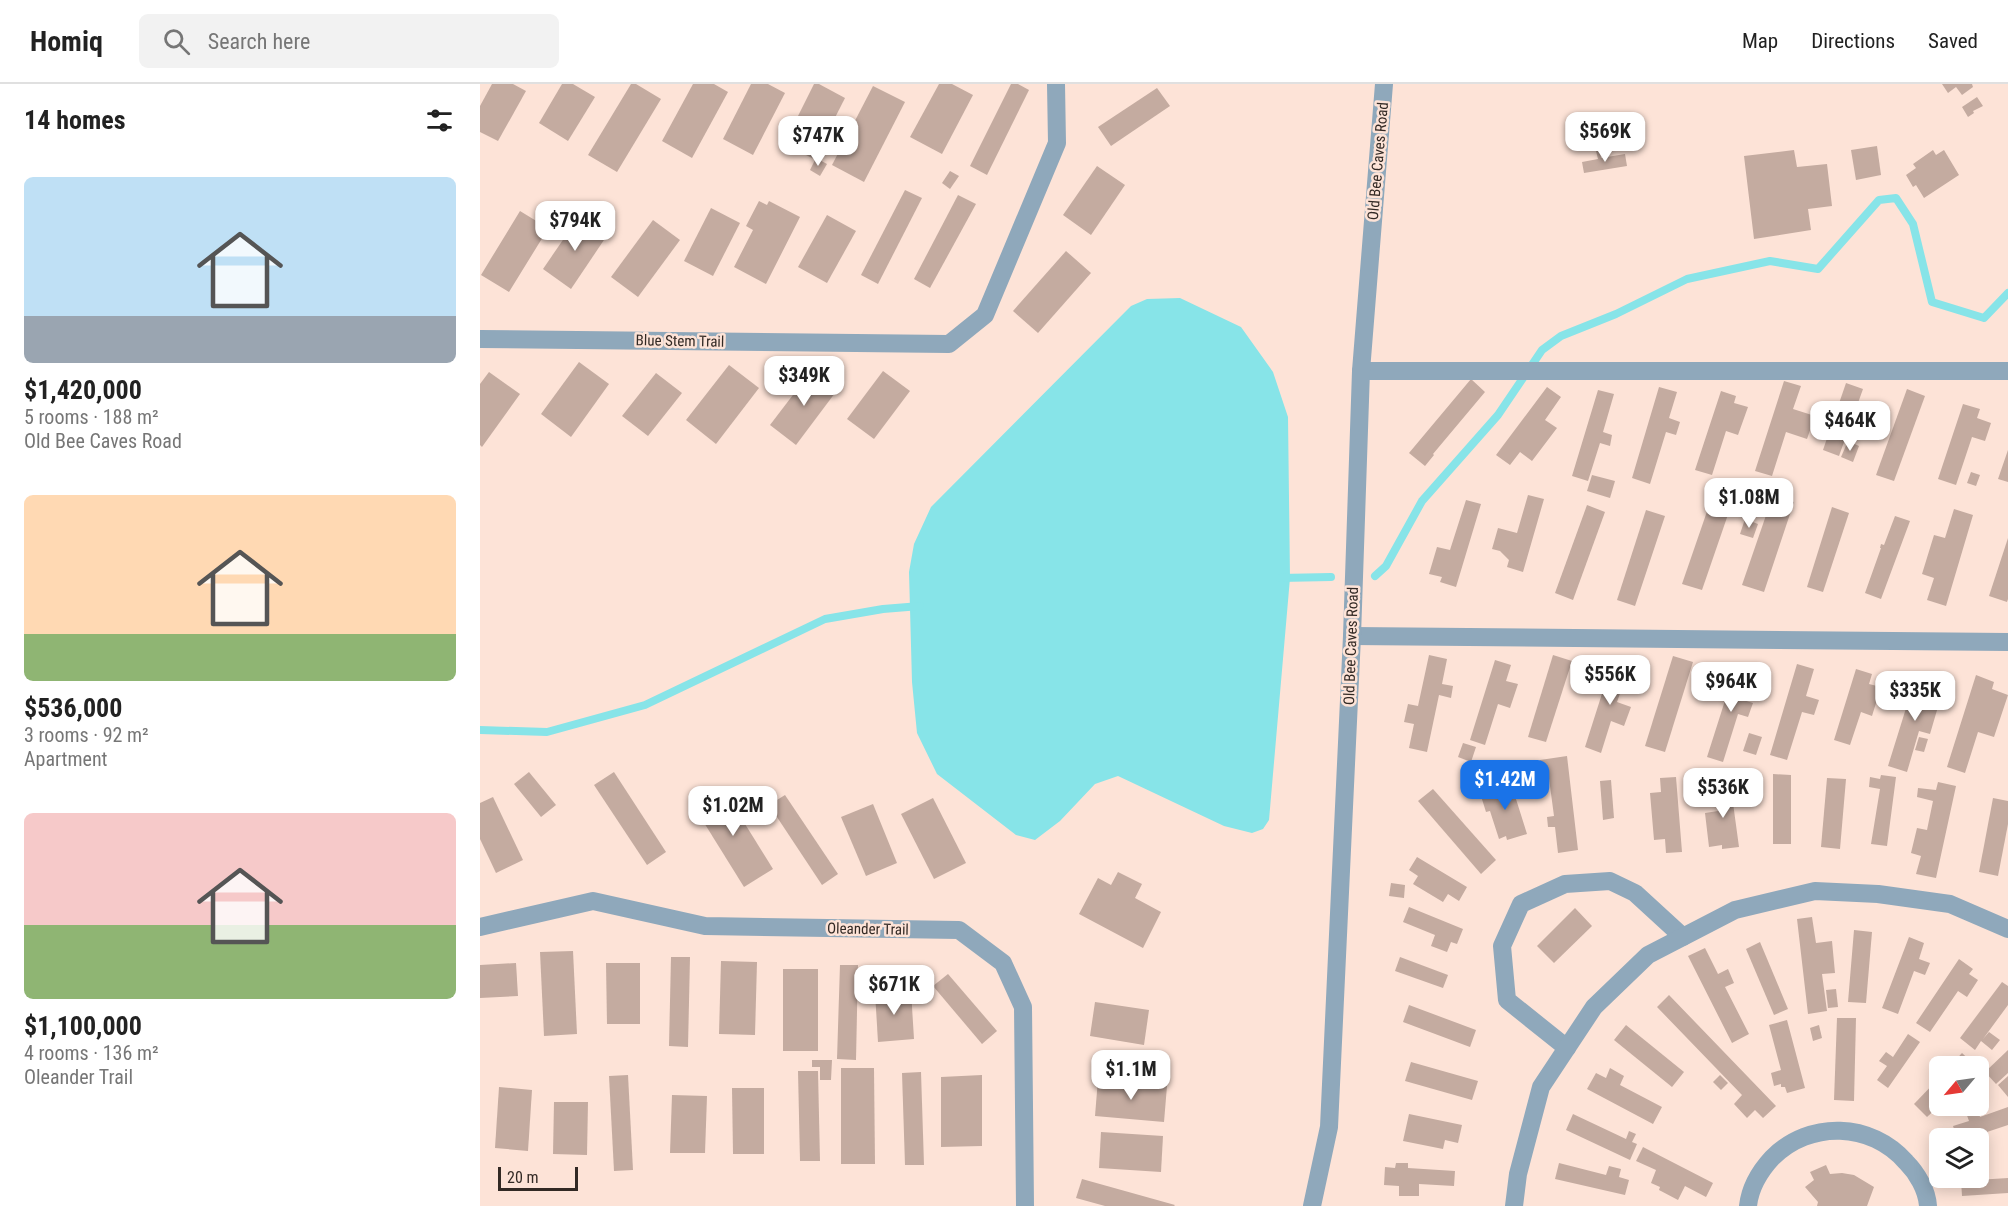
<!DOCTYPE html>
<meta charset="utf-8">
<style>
:root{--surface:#fff;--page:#f2f2f2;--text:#222;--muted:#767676;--line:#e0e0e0;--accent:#1a73e8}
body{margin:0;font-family:"Roboto Condensed",sans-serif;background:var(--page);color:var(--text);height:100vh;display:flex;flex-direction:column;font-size:22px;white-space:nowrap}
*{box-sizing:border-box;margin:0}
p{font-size:20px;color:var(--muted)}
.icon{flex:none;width:33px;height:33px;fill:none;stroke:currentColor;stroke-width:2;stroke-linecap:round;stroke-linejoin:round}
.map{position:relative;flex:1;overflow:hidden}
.details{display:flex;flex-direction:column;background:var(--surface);width:480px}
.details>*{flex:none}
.needle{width:39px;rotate:241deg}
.buttons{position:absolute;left:1449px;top:972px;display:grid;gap:12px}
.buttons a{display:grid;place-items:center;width:60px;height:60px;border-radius:9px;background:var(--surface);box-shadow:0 3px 15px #0003;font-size:30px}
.scale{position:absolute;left:18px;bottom:15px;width:80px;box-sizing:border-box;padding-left:6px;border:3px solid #322924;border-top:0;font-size:16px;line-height:21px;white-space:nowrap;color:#322924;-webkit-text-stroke:4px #fde3d7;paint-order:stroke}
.price{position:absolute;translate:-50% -51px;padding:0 14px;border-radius:12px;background:#fff;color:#222;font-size:20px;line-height:39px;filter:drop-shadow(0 2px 3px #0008)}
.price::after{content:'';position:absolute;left:50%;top:36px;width:18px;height:14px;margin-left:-9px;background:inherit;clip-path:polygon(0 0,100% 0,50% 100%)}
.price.selected{background:var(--accent);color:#fff}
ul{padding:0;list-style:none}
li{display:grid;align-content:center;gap:12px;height:318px;padding:0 24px}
li span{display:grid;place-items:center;height:186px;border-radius:9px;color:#555}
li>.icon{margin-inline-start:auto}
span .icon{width:108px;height:108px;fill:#fffc;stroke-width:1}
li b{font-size:26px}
h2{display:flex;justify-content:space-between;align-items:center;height:72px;padding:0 24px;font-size:26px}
header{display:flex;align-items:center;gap:36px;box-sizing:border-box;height:84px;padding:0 30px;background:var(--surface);border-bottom:2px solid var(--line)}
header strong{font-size:28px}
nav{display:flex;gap:33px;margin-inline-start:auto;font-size:21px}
.search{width:420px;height:54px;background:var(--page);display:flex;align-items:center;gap:15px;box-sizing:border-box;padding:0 21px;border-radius:9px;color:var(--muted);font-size:22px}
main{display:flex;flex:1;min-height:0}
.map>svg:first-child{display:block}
.water{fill:#87e4e8}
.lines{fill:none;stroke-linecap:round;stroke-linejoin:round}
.stream{stroke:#87e4e8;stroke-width:8}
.building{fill:#c4aba0}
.minor{stroke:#8fa8bb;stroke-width:18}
.labels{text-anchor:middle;stroke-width:5;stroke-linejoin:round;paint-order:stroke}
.street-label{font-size:15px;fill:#322924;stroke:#fde3d7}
</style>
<header>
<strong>Homiq</strong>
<div class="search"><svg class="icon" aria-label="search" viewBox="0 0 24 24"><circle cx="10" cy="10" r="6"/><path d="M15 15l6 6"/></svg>Search here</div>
<nav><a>Map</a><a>Directions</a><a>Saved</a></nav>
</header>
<main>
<section class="details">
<h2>14 homes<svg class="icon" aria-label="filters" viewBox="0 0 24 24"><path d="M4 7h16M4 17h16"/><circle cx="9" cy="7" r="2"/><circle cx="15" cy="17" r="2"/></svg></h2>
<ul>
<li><span style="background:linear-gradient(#bfe0f5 75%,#9aa5b1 0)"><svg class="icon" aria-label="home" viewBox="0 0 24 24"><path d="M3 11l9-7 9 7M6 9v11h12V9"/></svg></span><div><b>$1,420,000</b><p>5 rooms · 188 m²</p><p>Old Bee Caves Road</p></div></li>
<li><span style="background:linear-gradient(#ffd9b3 75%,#8fb573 0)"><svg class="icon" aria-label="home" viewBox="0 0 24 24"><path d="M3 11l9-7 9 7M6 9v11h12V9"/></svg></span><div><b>$536,000</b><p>3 rooms · 92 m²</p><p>Apartment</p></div></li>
<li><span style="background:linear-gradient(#f6c9c9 60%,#8fb573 0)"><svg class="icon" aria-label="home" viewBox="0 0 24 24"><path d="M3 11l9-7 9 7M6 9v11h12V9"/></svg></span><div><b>$1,100,000</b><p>4 rooms · 136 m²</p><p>Oleander Trail</p></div></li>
</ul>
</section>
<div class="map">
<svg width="1528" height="1122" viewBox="0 0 1528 1122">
<rect width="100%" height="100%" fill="#fde3d7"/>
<path class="water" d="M700 214 761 243 793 288 808 333 810 494 789 736 783 745 772 749 744 742 638 692 615 700 580 737 555 756 536 751 457 690 437 649 432 598 429 488 434 460 451 423 651 222 667 215Z"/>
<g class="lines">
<g class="stream">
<path d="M895 492 906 482 942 417 1018 331 1062 266 1081 252 1136 230 1207 195 1290 177 1338 185 1399 116 1416 114 1433 140 1452 218 1504 234 1528 209"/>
<path d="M800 494 851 493"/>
<path d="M0 646 67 648 165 621 345 535 403 525 440 522"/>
</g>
</g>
<g class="building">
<path d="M12 0H33L46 7 18 57 0 48V22Z"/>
<path d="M82 0H93L115 13 88 57 59 39Z"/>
<path d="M151 0H156L181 15 137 88 108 71Z"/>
<path d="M213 0H234L248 8 212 74 182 57Z"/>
<path d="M271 0H288L305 9 273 71 243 55Z"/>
<path d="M334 0H339L365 14 334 75 304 60Z"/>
<path d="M459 0H472L493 11 462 70 430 53Z"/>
<path d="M531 0H538L549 6 507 91 490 82Z"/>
<path d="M1462 0H1492L1493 3 1482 11 1476 3 1468 9Z"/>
<path d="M393 2 425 18 384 98 352 81Z"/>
<path d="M677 4 690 22 631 62 618 43Z"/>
<path d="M1497 13 1503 22 1493 27 1494 29 1488 33 1482 23Z"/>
<path d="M1397 62 1401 91 1376 96 1371 66Z"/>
<path d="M1314 66 1317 83 1347 80 1352 122 1328 125 1331 146 1274 155 1264 72Z"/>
<path d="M1453 66 1456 71 1464 66 1479 91 1444 114 1436 101 1433 103 1426 91 1436 84 1433 80Z"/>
<path d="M1116 67H1120L1121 74 1145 70 1147 82 1104 89 1102 78 1118 75Z"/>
<path d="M336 74 347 80 340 92 330 86Z"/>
<path d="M617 82 645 101 611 151 583 131Z"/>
<path d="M470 87 479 92 470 105 462 99Z"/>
<path d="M425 106 442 114 398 200 381 191Z"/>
<path d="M478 111 496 120 450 204 434 195Z"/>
<path d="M279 117 287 121 289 117 320 133 286 200 254 183 273 146 266 142Z"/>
<path d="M231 124 260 139 233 192 204 177Z"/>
<path d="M40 127 58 138 56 142 66 148 29 208 1 191Z"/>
<path d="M100 131 128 150 91 205 63 185Z"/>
<path d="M347 131 376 147 347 199 318 183Z"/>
<path d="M173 136 200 156 158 213 131 193Z"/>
<path d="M586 167 611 189 558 249 533 227Z"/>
<path d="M99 278 129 300 91 353 61 330Z"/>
<path d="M249 281 279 304 236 360 206 336Z"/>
<path d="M332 286 358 305 316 361 290 341Z"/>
<path d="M403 287 430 307 394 355 367 335Z"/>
<path d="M9 288 40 310 2 363 0 361V300Z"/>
<path d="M176 289 202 309 168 352 142 332Z"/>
<path d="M991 295 1005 308 953 370 954 371 945 382 929 369Z"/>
<path d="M1304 297 1321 302 1313 325 1335 332 1327 355 1306 348 1292 392 1275 387Z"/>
<path d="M1366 299 1383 305 1359 372 1343 366Z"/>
<path d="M1067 303 1081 313 1065 336 1077 344 1052 377 1040 368 1030 381 1016 371Z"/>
<path d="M1179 303 1197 308 1189 334 1200 338 1196 351 1186 348 1170 400 1152 394Z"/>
<path d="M1427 305 1445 312 1414 397 1396 391Z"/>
<path d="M1118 306 1134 310 1123 348 1132 351 1130 362 1120 359 1108 397 1092 392Z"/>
<path d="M1241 307 1256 312 1254 319 1268 323 1258 351 1246 347 1232 391 1215 386Z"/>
<path d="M1483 320 1500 325 1497 334 1511 339 1505 357 1492 353 1476 401 1458 395Z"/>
<path d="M1368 357 1379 362 1373 378 1361 373Z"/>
<path d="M1528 366V398L1518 395Z"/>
<path d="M1491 388 1500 391 1496 402 1487 399Z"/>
<path d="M1112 391 1135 397 1130 414 1107 407Z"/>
<path d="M1233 410 1253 416 1222 506 1202 500Z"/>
<path d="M1048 411 1064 415 1043 488 1027 483 1029 476 1020 467 1012 465 1018 444 1037 449Z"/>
<path d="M1293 411 1314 418 1284 508 1262 501Z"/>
<path d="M986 416 1001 420 976 503 960 498 962 493 949 490 957 463 970 466Z"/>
<path d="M1107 421 1125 428 1093 516 1075 509Z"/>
<path d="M1352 423 1369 429 1343 508 1327 503Z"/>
<path d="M1474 425 1493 431 1466 522 1447 516 1454 494 1442 490 1454 451 1465 454Z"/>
<path d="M1166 426 1185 432 1155 522 1137 516Z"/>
<path d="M1415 432 1430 437 1401 515 1385 509 1401 464H1400L1401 460 1404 461Z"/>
<path d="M1265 435 1278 440 1273 454 1260 450Z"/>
<path d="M1528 454V515L1527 518 1509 512Z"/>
<path d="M949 571 967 575 962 600 973 602 971 614 959 611 947 668 929 664 934 640 924 638 928 620 938 622Z"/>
<path d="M1073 571 1092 577 1066 658 1048 653Z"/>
<path d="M1134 572 1151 578 1137 618 1151 623 1144 642 1131 637 1121 669 1105 663Z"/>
<path d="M1193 572 1213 578 1185 668 1165 662Z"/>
<path d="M1015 576 1031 581 1026 597 1038 600 1030 624 1018 620 1005 661 990 656Z"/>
<path d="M1317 580 1334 585 1326 612 1339 616 1334 631 1322 628 1307 676 1290 671Z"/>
<path d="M1256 582 1272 587 1263 616 1273 619 1268 633 1258 630 1243 678 1227 673Z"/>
<path d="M1376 585 1392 590 1389 600 1401 603 1392 632 1381 628 1370 661 1354 656Z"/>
<path d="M1437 589 1455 595 1449 613 1460 616 1450 650 1439 647 1427 688 1408 682Z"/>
<path d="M1496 591 1514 598 1512 605 1528 611 1514 653 1498 648 1485 689 1467 683Z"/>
<path d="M1269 649 1282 653 1276 671 1263 667Z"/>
<path d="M1439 653 1448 655 1444 668 1435 666Z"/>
<path d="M983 659 996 663 991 678 978 673Z"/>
<path d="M1087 672 1098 766 1078 769 1075 743H1068L1067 733 1074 732 1068 687 1061 688 1060 676Z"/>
<path d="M49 688 76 721 61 733 34 700Z"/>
<path d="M134 688 186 768 167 781 114 701Z"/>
<path d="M1293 690 1311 691V760H1293Z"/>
<path d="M1401 691 1416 693 1407 762 1391 760 1400 705 1389 703 1390 693 1400 695Z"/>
<path d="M1196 693 1202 768 1186 769 1185 755 1174 756 1170 709 1181 708 1180 694Z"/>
<path d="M1347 694 1366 695 1360 765 1341 763Z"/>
<path d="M1030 696 1047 750 1027 756 1026 752 1019 755 1010 727 1006 728 1001 712 1015 708 1012 701Z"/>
<path d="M1131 696 1134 734 1123 736 1120 697Z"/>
<path d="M1250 697 1259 763 1242 765V761L1229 763 1225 729 1238 727 1234 700Z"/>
<path d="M1458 698 1476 702 1456 794 1436 790 1441 772 1431 769 1437 744 1447 746 1453 717 1437 713 1438 704 1456 706Z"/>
<path d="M242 703 293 785 264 803 213 721Z"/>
<path d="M953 705 1016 776 1001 790 938 717Z"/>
<path d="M305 711 358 790 342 801 289 721Z"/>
<path d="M13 713 43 776 16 789 0 755V719Z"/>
<path d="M453 714 486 779 454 795 421 730Z"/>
<path d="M1513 714 1528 717V740L1518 792 1499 788Z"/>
<path d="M393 720 417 779 386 792 361 733Z"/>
<path d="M937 773 987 803 979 817 968 810 963 818 933 800 938 792 929 786Z"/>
<path d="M638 788 662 800 655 814 681 828 663 864 599 830 618 794 631 801Z"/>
<path d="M911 799 925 801 924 814 909 812Z"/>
<path d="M929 823 983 845 977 860 971 858 967 868 951 862 955 851 923 838Z"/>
<path d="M1095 824 1112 842 1074 879 1057 862Z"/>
<path d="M1332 833 1336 859 1352 857 1355 889 1342 890 1347 927 1328 930 1317 835Z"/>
<path d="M1374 846 1392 848 1386 919 1368 918Z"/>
<path d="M1429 853 1444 859 1439 875 1450 879 1445 891 1434 887 1418 930 1402 924Z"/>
<path d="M1280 858 1308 925 1294 931 1266 865Z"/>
<path d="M1225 864 1238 890 1248 885 1254 899 1245 903 1269 950 1252 959 1208 872Z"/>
<path d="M93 867 97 950 64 952 60 868Z"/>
<path d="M191 873H210L208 963 189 962Z"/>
<path d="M920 873 968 891 963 904 915 887Z"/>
<path d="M1479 875 1493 885 1489 890 1498 896 1487 913 1478 907 1450 948 1436 939Z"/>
<path d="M241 877 277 878 275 951 239 950Z"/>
<path d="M36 879 38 912 0 914V881Z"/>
<path d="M126 879H160V940H127Z"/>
<path d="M360 881H378L376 976 357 975Z"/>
<rect x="303" y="885" width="35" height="82"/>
<path d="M468 890 517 947 502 960 453 902Z"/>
<path d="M1522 898 1528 902V921L1503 955 1509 948 1520 956 1512 966 1501 957 1495 966 1480 954Z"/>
<path d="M1356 905 1358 923 1348 924 1346 906Z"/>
<path d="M431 906 434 955 398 958 395 908Z"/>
<path d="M1189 911 1296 1022 1283 1034 1275 1026 1267 1034 1254 1020 1262 1011 1177 923Z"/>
<path d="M615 918 669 926 664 961 610 952Z"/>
<path d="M929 921 996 946 990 963 923 938Z"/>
<path d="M1357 934H1376L1374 1017 1354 1016Z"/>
<path d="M1307 936 1325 1004 1307 1009 1305 1003H1301V1000L1294 1002 1291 989 1301 986 1289 941Z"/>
<path d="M1146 941 1204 988 1192 1003 1134 956Z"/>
<path d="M1339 941 1342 954 1333 957 1330 944Z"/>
<path d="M1428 950 1440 958 1408 1004 1397 996 1407 982 1399 977 1406 968 1413 973Z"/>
<path d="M1528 966V989L1516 1000 1505 988Z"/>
<path d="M1482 969 1496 982H1470Z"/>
<path d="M332 976H352L351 996H340V983H332Z"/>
<path d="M931 978 998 997 992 1016 925 997Z"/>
<path d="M361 984H394L395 1080H361Z"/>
<path d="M1130 984 1144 992 1140 1001 1182 1023 1173 1040 1107 1005 1116 989 1126 994Z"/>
<path d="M318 987H338L340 1077H320Z"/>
<path d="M441 988 444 1081H425L422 989Z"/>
<path d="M148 991 153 1086 134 1087 129 992Z"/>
<path d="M502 991V1062L461 1063V993Z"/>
<path d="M1240 991 1248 999 1241 1006 1233 998Z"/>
<path d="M1528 992V1013L1518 1001Z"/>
<path d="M1460 993V1021L1447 1033 1434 1020Z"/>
<path d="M618 995 687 1002 684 1038 615 1032Z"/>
<path d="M19 1003 52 1006 48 1067 15 1064Z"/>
<path d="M252 1004H284V1070H253Z"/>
<path d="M192 1011 227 1012 225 1069H190Z"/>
<path d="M74 1018H108L107 1071 73 1070Z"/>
<path d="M1497 1022 1500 1033 1528 1023V1041L1489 1054H1477L1473 1042 1489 1037 1485 1026Z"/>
<path d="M929 1030 982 1041 978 1059 965 1056 963 1065 923 1057Z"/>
<path d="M1093 1030 1146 1055 1149 1047 1156 1050 1152 1058 1157 1060 1150 1076 1086 1046Z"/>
<path d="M621 1048 683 1052 681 1088 619 1084Z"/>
<path d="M1163 1063 1233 1099 1226 1113 1205 1102 1198 1116 1179 1106 1180 1103 1171 1099 1176 1086 1156 1077Z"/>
<path d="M916 1079H928V1084L975 1087 974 1102 939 1100V1112H919V1102L904 1101 905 1083 915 1084Z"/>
<path d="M1079 1079 1126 1091 1129 1082 1141 1085 1139 1093 1149 1096 1145 1111 1075 1095Z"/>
<path d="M1346 1081 1350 1090 1362 1089 1374 1091 1394 1103 1387 1122H1337L1338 1118 1325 1103 1334 1096 1330 1088Z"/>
<path d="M1528 1094V1109L1482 1112 1481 1097Z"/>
<path d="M602 1095 695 1121 694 1122H625L596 1114Z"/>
</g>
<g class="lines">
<g class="minor">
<path d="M0 255 469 260 505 231 577 59 576 0"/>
<path d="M881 287H1528"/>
<path d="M872 552 1528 558"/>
<path d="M0 843 113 817 225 842 479 846 523 879 543 923 545 1122"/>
<path d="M1087 964 1027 916 1022 862 1041 820 1085 800 1130 797 1155 809 1203 853"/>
<path d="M832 1122 849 1043 872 552 881 287 904 0"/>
<path d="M1034 1122 1038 1090 1061 1003 1114 923 1168 871 1255 826 1335 807 1398 810 1470 820 1528 845"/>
<path d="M1268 1122C1270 1104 1280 1087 1292 1074 1330 1036 1391 1038 1426 1078 1437 1089 1447 1106 1448 1122"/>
</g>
</g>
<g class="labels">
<g class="street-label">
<text transform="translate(898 77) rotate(-85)" y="5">Old Bee Caves Road</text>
<text transform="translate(200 257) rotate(1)" y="5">Blue Stem Trail</text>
<text transform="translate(871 562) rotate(-88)" y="5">Old Bee Caves Road</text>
<text transform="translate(388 845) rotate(1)" y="5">Oleander Trail</text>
</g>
</g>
</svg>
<div class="buttons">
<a><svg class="needle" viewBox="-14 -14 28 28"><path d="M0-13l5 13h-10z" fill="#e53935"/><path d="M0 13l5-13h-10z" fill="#767676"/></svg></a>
<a><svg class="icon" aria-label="layers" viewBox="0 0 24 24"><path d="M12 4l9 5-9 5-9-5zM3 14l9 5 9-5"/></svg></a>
</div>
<div class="scale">20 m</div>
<b class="price" style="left:1125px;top:79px">$569K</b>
<b class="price" style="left:338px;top:83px">$747K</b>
<b class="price" style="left:95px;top:168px">$794K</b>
<b class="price" style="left:324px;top:323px">$349K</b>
<b class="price" style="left:1370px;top:368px">$464K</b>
<b class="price" style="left:1269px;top:445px">$1.08M</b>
<b class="price" style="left:1130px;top:622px">$556K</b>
<b class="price" style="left:1251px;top:629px">$964K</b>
<b class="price" style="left:1435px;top:638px">$335K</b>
<b class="price selected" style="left:1025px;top:727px">$1.42M</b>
<b class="price" style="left:1243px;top:735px">$536K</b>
<b class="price" style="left:253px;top:753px">$1.02M</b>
<b class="price" style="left:414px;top:932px">$671K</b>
<b class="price" style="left:651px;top:1017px">$1.1M</b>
</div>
</main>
